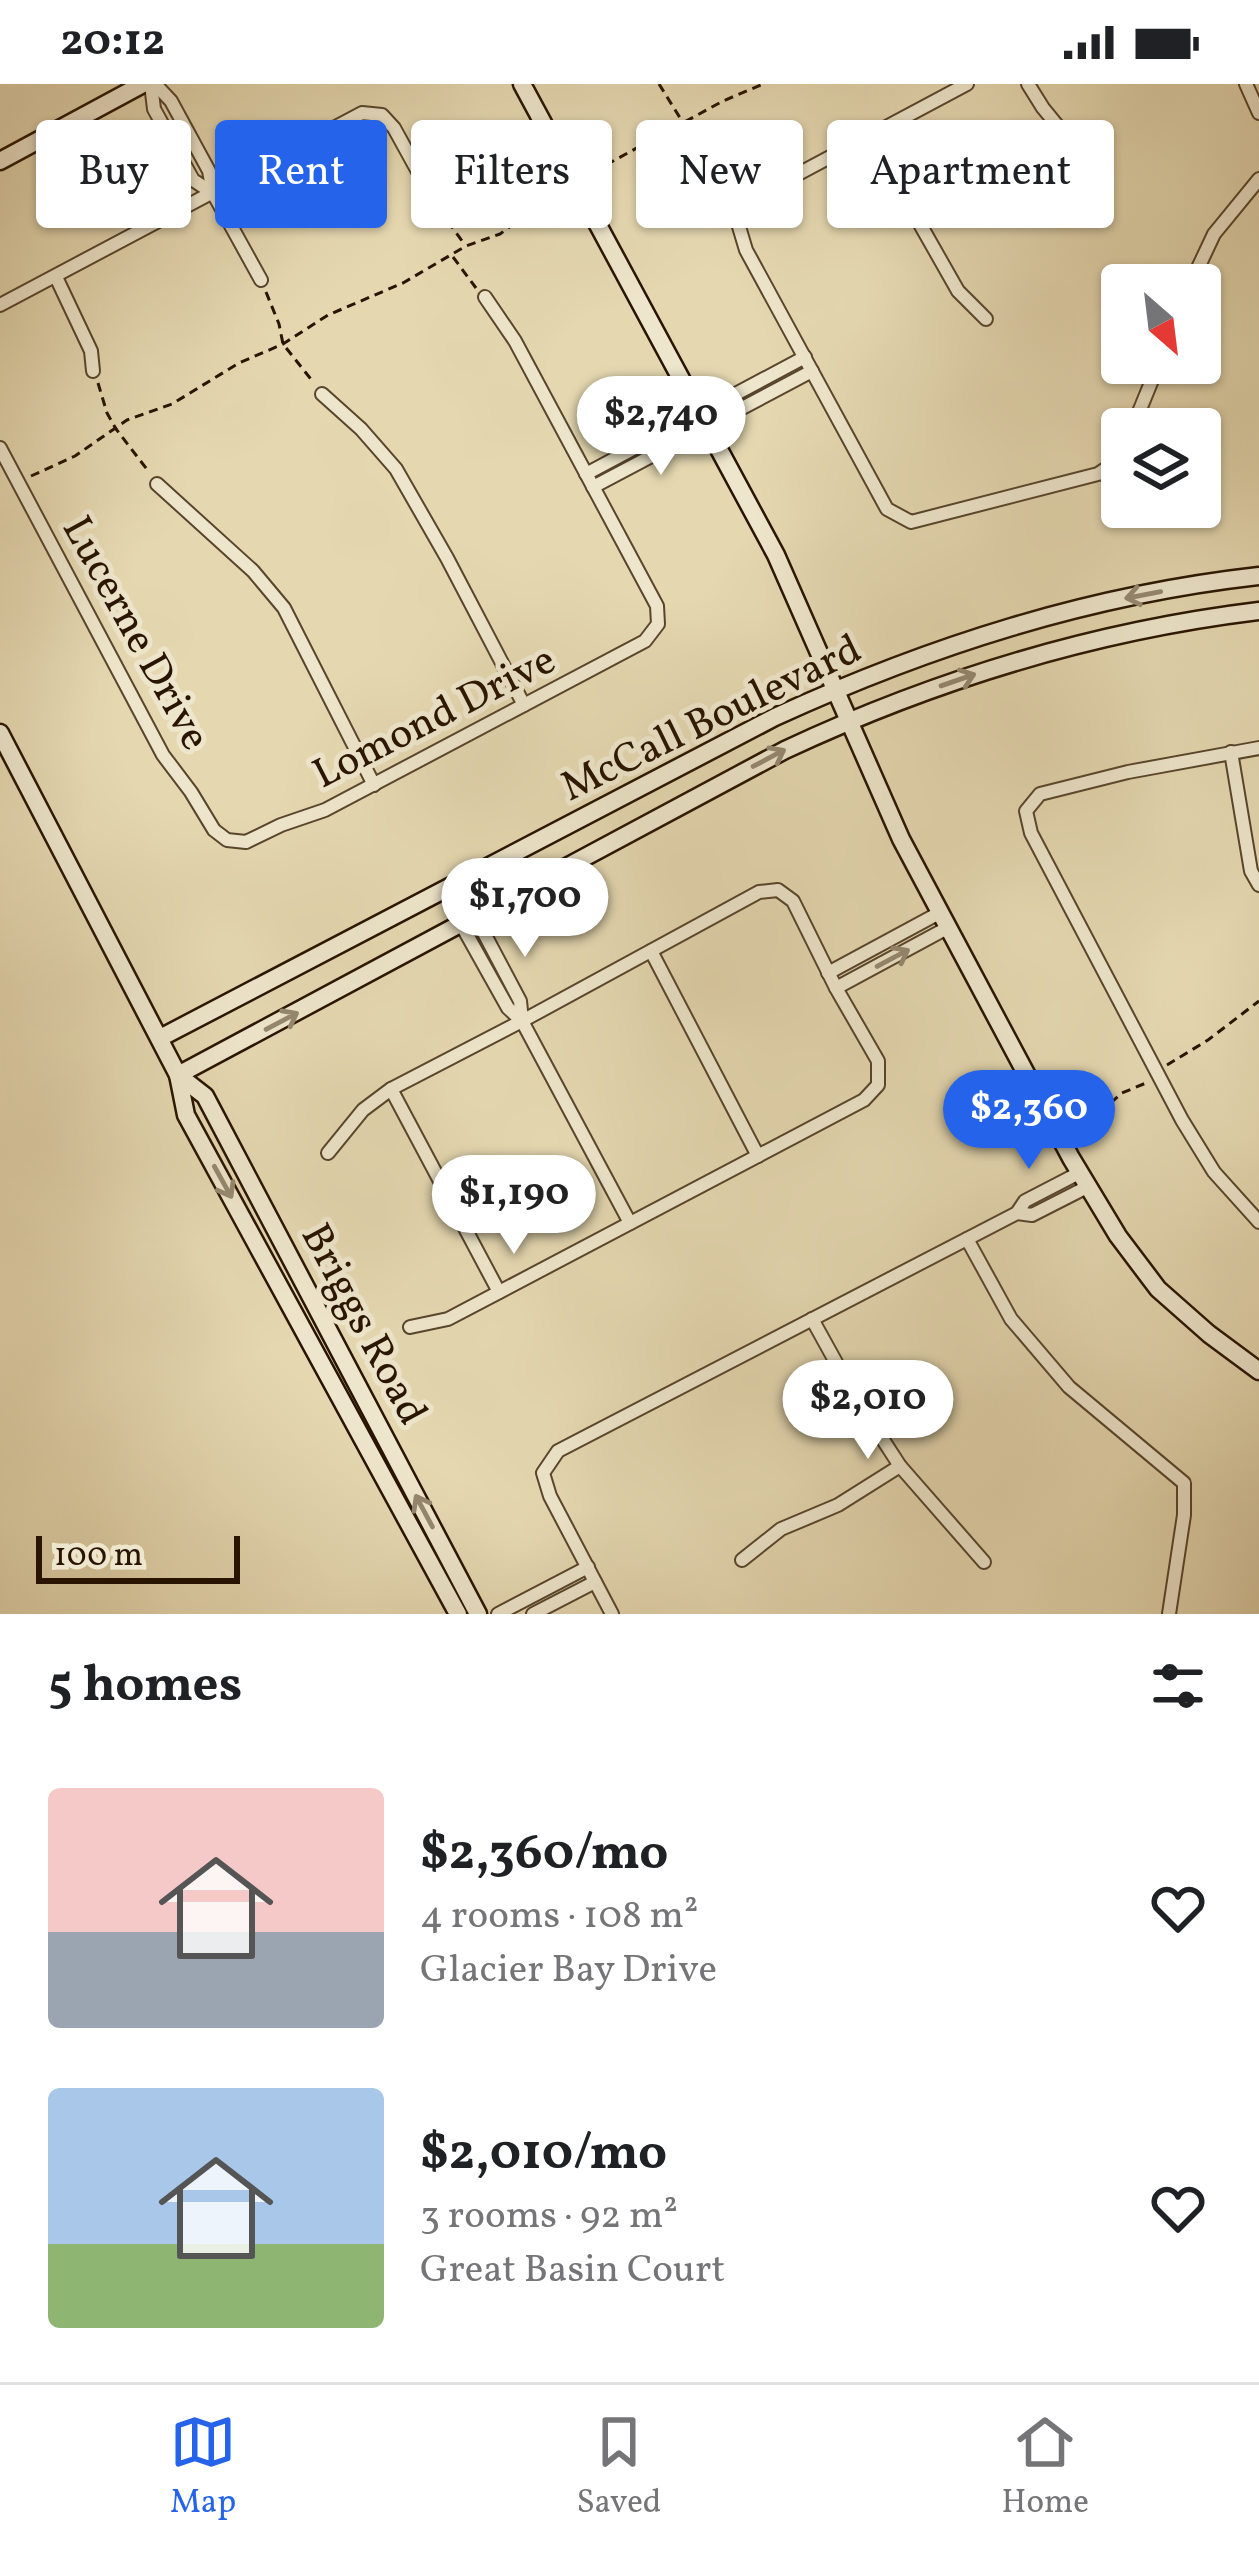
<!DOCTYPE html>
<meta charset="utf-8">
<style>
:root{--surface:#fff;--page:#f2f2f2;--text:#202124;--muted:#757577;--line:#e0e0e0;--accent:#2563eb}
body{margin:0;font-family:Vollkorn,serif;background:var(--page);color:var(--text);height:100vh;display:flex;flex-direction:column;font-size:45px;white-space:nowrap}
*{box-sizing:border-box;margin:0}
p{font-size:39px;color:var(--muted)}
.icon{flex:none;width:66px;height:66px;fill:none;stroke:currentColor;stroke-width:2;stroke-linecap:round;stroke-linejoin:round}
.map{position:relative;height:1530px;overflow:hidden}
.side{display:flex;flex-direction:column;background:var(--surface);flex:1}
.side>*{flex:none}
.hud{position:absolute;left:36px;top:36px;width:1188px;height:108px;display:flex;gap:24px}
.needle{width:78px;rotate:152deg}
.fabs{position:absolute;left:1101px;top:180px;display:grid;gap:24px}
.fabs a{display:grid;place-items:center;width:120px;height:120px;border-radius:12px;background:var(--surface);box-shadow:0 3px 9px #0004;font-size:60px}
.scale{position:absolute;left:36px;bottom:30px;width:204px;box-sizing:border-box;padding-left:12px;border:6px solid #291400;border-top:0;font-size:33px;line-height:42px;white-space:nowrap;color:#291400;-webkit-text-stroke:9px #eee6cc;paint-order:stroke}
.price{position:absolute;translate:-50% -102px;padding:0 27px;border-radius:42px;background:#fff;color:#222;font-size:39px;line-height:78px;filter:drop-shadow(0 3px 6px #0008)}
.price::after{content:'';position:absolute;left:50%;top:72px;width:36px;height:27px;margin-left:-18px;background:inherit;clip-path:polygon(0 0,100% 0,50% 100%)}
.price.on{background:var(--accent);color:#fff}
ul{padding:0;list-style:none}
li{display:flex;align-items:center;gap:36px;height:300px;padding:0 48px}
li span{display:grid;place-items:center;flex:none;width:336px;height:240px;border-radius:12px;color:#555}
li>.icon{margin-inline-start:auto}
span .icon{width:144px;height:144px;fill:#fffc;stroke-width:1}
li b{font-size:51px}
h2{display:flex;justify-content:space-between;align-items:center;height:144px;padding:0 48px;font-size:51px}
.pill{padding:0 42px;border-radius:12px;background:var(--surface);box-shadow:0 3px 9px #0004;font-size:42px;line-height:108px}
.pill.on{background:var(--accent);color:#fff}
.status{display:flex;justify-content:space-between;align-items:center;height:84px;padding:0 60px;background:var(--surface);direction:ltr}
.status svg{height:33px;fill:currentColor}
.menu{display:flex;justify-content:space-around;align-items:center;height:168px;border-top:3px solid var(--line);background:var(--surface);font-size:33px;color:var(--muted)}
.menu a{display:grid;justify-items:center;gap:6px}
.menu .on{color:var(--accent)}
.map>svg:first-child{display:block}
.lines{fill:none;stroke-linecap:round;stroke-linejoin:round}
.street-casing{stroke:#58452c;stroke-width:16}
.secondary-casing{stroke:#291400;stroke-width:21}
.path{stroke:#291400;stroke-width:3;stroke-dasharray:9 6;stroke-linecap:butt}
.street{stroke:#eee6cc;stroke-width:12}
.secondary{stroke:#eee6cc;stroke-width:16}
.oneway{stroke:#958870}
.labels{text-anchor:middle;stroke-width:10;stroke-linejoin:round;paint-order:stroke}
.street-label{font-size:42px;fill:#291400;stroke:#eee6cc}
</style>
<div class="status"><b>20:12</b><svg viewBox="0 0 49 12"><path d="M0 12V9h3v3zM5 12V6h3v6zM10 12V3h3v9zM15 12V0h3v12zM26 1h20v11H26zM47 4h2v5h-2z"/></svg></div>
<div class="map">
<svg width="1259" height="1530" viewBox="0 0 1259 1530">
<rect width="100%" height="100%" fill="#e5d8b1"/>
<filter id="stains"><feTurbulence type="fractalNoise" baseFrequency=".00167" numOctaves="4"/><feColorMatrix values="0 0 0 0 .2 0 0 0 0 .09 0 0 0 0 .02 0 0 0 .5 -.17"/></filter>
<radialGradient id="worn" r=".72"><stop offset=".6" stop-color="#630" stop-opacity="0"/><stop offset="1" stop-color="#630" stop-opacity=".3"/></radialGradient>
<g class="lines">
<g class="street-casing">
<g id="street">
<path d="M151 0 154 25 193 96 213 109"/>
<path d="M155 0 171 17 209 87 213 109 261 196"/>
<path d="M967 0 753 114 737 136 746 166 887 425 911 438 1098 390 1116 378 1122 368"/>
<path d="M1028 0 1043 24 1066 52"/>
<path d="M1246 0 1259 29"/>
<path d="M870 52 958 207 986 235"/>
<path d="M56 193 91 267 93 287"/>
<path d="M1190 201 1214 150 1259 95"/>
<path d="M0 221 362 29 382 31 394 44 432 113"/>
<path d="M322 310 361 345 396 385 447 474 524 621"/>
<path d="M1132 345 1159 279"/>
<path d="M0 364 163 671 191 708 214 746 227 756 246 758 281 741 325 726 645 557 658 540 657 522 515 257 485 213"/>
<path d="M586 390 805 273"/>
<path d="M157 400 253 487 284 524 374 701"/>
<path d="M593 403 812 287"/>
<path d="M1259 664 1128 688 1040 710 1026 727 1031 749 1182 1036 1214 1088 1259 1138"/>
<path d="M1231 668 1251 787 1259 801"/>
<path d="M475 832 520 917 522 936"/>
<path d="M461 840 508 924 522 937 630 1139"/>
<path d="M651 867 758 1072"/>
<path d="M828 889 941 828"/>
<path d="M836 904 949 843"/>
<path d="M391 1005 499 1208"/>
<path d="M328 1069 363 1026 391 1005 522 937 759 808 778 806 793 817 836 904 878 977V1001L864 1016 448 1235 410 1243"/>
<path d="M1017 1129 1032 1131 1087 1103"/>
<path d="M967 1155 1011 1235 1069 1303 1184 1399V1431L1169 1530"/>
<path d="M812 1235 854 1311 900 1382 984 1478"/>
<path d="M742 1476 781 1445 838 1421 900 1382"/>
<path d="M498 1530 588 1483"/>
<path d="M533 1530 595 1498"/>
<path d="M612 1530 550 1412 543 1389 558 1367 1017 1129 1025 1117 1079 1089"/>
</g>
</g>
<g class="secondary-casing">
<g id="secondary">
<path d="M522 0 776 471 901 755 1071 1074 1118 1152 1158 1205 1209 1250 1259 1287"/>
<path d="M0 77 143 0"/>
<path d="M0 649 178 991 186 1031 458 1530"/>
<path d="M160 954 775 633C930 562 1089 511 1259 492"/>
<path d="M178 991 785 666C935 596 1094 547 1259 527"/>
<path d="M178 991 205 1012 478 1530"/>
</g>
</g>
<g class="path">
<path d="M659 0 682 37"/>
<path d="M593 88 723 17 763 0"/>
<path d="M439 125 465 161"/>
<path d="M453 173 476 204"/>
<path d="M266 208 279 240 283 260 314 299"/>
<path d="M98 299 107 329 116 345 149 388"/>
<path d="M31 392 75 372 127 336 172 320 239 279 283 260 328 231 403 199 466 162 500 150 560 106"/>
<path d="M1167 981 1208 956 1259 917"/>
<path d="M1073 1043 1100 1028 1122 1009 1146 999"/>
</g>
<use href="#street" class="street"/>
<use href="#secondary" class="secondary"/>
</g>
<defs><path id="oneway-shaft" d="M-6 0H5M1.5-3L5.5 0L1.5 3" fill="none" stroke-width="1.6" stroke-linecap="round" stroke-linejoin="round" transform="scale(3)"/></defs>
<g class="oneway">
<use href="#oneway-shaft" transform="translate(1143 511) rotate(169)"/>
<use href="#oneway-shaft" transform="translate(958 596) rotate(-19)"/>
<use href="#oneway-shaft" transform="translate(769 674) rotate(-28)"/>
<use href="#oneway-shaft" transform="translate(893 874) rotate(-28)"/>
<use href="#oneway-shaft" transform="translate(282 937) rotate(-28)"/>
<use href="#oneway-shaft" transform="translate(223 1098) rotate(61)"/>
<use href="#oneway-shaft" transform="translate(424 1427) rotate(-118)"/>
</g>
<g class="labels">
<g class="street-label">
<text transform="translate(138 548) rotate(61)" y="15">Lucerne Drive</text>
<text transform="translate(433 631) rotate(-27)" y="15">Lomond Drive</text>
<text transform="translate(710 632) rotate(-26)" y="15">McCall Boulevard</text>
<text transform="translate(366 1239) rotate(62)" y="15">Briggs Road</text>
</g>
</g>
<rect width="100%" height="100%" filter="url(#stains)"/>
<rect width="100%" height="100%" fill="url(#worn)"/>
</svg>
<div class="fabs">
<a><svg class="needle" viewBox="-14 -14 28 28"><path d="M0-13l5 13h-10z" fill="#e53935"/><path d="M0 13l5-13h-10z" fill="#757577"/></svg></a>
<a><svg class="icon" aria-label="layers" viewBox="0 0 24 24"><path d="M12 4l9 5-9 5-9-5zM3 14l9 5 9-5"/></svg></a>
</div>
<div class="scale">100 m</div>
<b class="price" style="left:661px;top:394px">$2,740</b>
<b class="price" style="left:525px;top:876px">$1,700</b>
<b class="price on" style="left:1029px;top:1088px">$2,360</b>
<b class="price" style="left:514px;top:1173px">$1,190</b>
<b class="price" style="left:868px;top:1378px">$2,010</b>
<div class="hud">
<a class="pill">Buy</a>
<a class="pill on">Rent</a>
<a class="pill">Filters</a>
<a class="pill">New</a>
<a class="pill">Apartment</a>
</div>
</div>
<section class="side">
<h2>5 homes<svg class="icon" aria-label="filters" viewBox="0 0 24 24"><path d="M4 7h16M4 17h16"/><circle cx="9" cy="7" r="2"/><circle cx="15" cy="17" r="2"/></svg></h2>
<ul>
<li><span style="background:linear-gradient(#f6c9c9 60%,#9aa5b1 0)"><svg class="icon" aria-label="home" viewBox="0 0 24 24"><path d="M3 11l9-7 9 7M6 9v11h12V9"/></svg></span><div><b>$2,360/mo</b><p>4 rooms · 108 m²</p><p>Glacier Bay Drive</p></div><svg class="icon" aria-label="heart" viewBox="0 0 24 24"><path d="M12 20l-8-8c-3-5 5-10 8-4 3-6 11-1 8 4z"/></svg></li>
<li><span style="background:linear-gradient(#a9c7e8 65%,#8fb573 0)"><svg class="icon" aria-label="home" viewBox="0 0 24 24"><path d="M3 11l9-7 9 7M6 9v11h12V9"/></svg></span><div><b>$2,010/mo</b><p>3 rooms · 92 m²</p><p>Great Basin Court</p></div><svg class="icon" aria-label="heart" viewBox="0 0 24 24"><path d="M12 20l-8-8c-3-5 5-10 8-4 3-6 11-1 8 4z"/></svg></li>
</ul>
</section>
<nav class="menu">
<a class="on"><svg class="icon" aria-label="map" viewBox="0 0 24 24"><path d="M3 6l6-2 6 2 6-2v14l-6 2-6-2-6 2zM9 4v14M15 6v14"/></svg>Map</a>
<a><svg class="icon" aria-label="saved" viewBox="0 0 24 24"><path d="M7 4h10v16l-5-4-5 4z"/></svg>Saved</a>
<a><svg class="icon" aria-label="home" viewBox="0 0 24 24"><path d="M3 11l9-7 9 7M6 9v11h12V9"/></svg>Home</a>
</nav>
